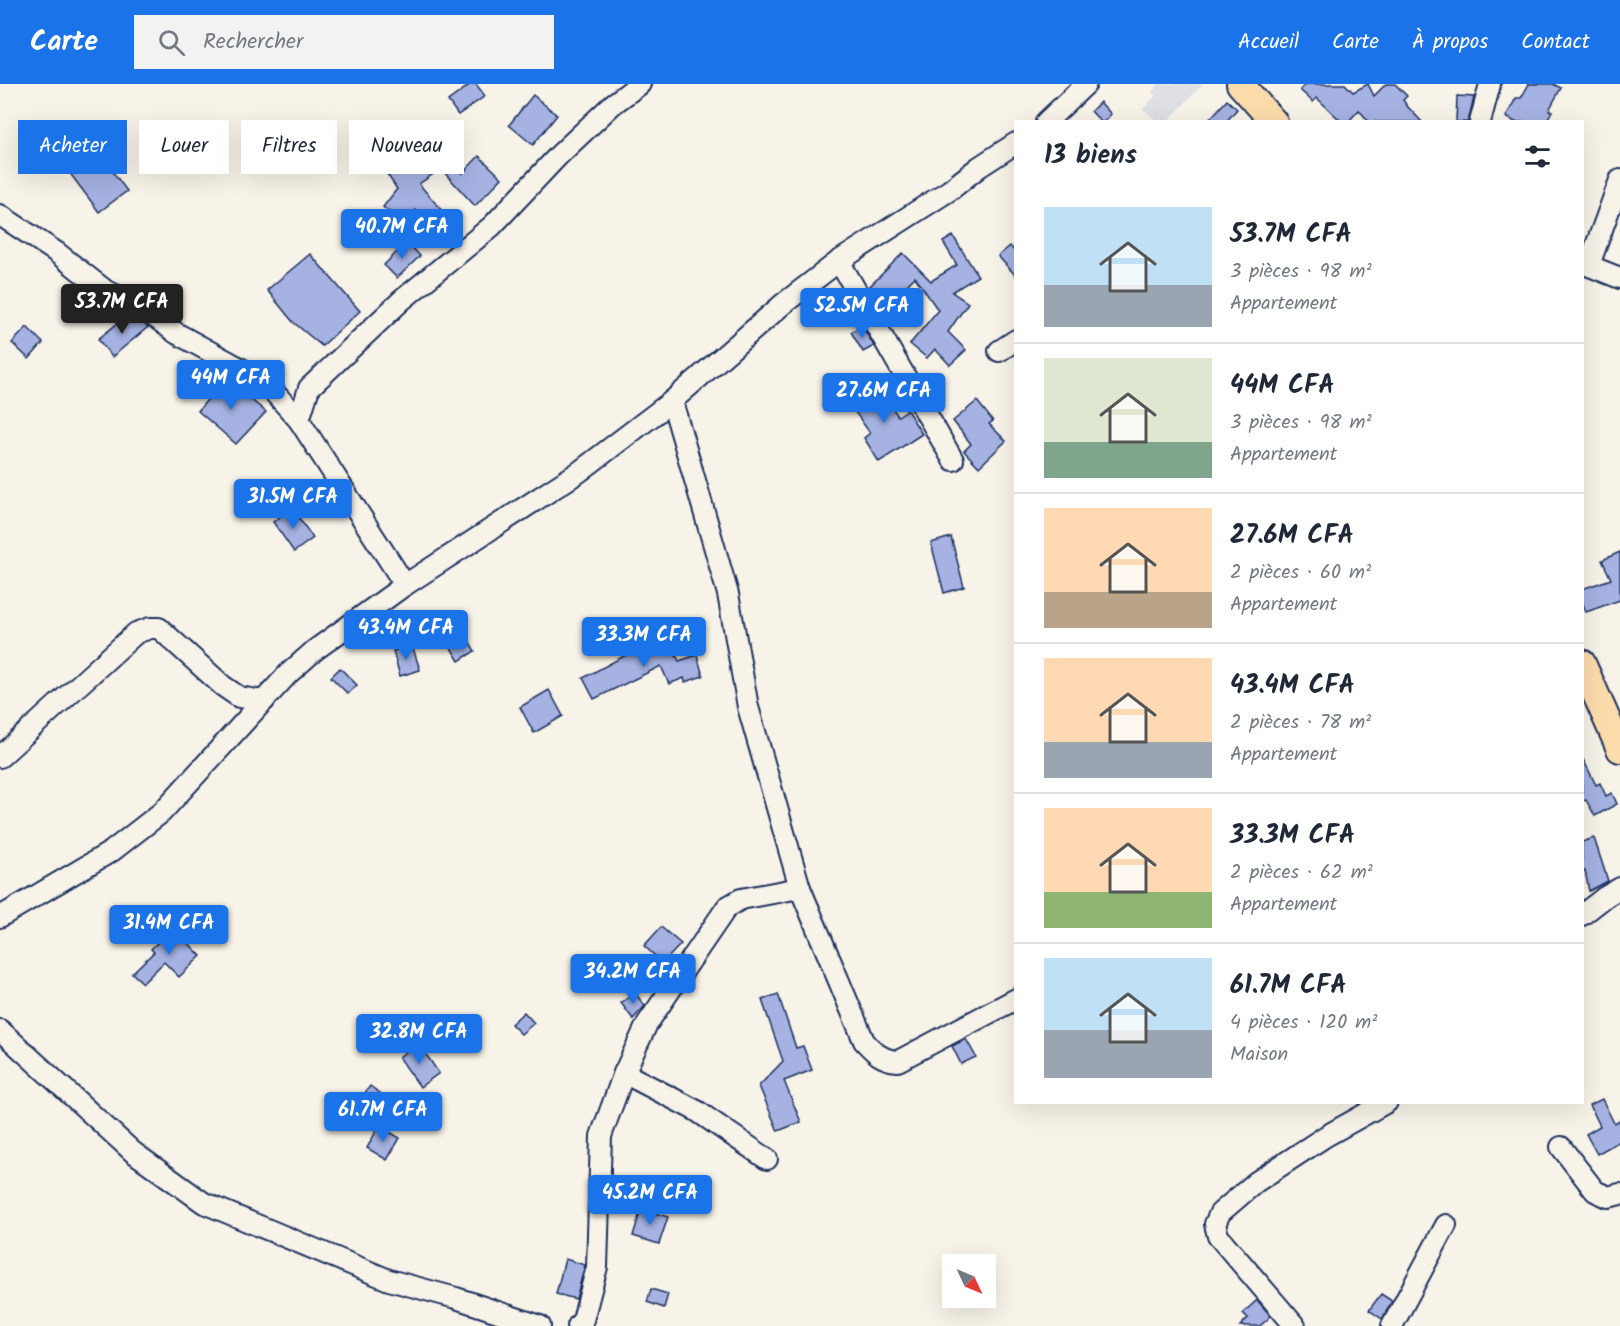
<!DOCTYPE html>
<html lang="fr">
<meta charset="utf-8">
<style>
:root{--surface:#fff;--page:#f2f2f3;--text:#1f2937;--muted:#747a83;--line:#e0e1e3;--accent:#1a73e8}
body{margin:0;font-family:Kalam,sans-serif;background:var(--page);color:var(--text);height:100vh;display:flex;flex-direction:column;font-size:22px;white-space:nowrap}
*{box-sizing:border-box;margin:0}
p{font-size:20px;color:var(--muted)}
.icon{flex:none;width:33px;height:33px;fill:none;stroke:currentColor;stroke-width:2;stroke-linecap:round;stroke-linejoin:round}
.map{position:relative;flex:1;overflow:hidden}
.sheet{position:absolute;left:1014px;top:36px;width:570px;height:984px;display:flex;flex-direction:column;background:var(--surface);border-radius:0px;box-shadow:0 6px 24px #0002}
.sheet>*{flex:none}
.top-card{position:absolute;left:18px;top:36px;width:570px;height:54px;display:flex;gap:12px}
.needle{width:39px;rotate:134deg}
.buttons{position:absolute;left:942px;top:1170px;display:grid;gap:12px}
.buttons a{display:grid;place-items:center;width:54px;height:54px;border-radius:0px;background:var(--surface);box-shadow:0 6px 24px #0002;font-size:30px}
.price{position:absolute;translate:-50% -51px;padding:0 14px;border-radius:6px;background:var(--accent);color:#fff;font-size:20px;line-height:39px;filter:drop-shadow(0 2px 3px #0008)}
.price::after{content:'';position:absolute;left:50%;top:36px;width:18px;height:14px;margin-left:-9px;background:inherit;clip-path:polygon(0 0,100% 0,50% 100%)}
.price.on{background:#222;color:#fff}
ul{padding:0;list-style:none}
li{display:flex;align-items:center;gap:18px;height:150px;padding:0 30px}
li+li{border-top:2px solid var(--line)}
li span{display:grid;place-items:center;flex:none;width:168px;height:120px;border-radius:0px;color:#555}
li>.icon{margin-inline-start:auto}
span .icon{width:72px;height:72px;fill:#fffc;stroke-width:1}
li b{font-size:26px}
h2{display:flex;justify-content:space-between;align-items:center;height:72px;padding:0 30px;font-size:26px}
.tag{padding:0 21px;border-radius:0px;background:var(--surface);box-shadow:0 6px 24px #0002;font-size:21px;line-height:54px}
.tag.on{background:var(--accent);color:#fff}
header{display:flex;align-items:center;gap:36px;box-sizing:border-box;height:84px;padding:0 30px;background:var(--accent);color:#fff}
header strong{font-size:28px}
nav{display:flex;gap:33px;margin-inline-start:auto;font-size:21px}
.search{width:420px;height:54px;background:var(--page);display:flex;align-items:center;gap:15px;box-sizing:border-box;padding:0 21px;border-radius:0px;color:var(--muted);font-size:22px}
.map>svg:first-child{display:block}
.built{fill:#dee0e6}
.building{fill:#a5b2e2;stroke:#1b2f5e;stroke-width:1.5}
.lines{fill:none;stroke-linecap:round;stroke-linejoin:round}
.minor-casing{stroke:#1b2f5e;stroke-width:24}
.major-casing{stroke:#1b2f5e;stroke-width:30}
.minor{stroke:#f7f3e8;stroke-width:20}
.major{stroke:#fddcac;stroke-width:26}
</style>
<header>
<strong>Carte</strong>
<div class="search"><svg class="icon" aria-label="search" viewBox="0 0 24 24"><circle cx="10" cy="10" r="6"/><path d="M15 15l6 6"/></svg>Rechercher</div>
<nav><a>Accueil</a><a>Carte</a><a>À propos</a><a>Contact</a></nav>
</header>
<div class="map">
<svg width="1620" height="1242" viewBox="0 0 1620 1242">
<rect width="100%" height="100%" fill="#f7f3e8"/>
<filter id="ink" filterUnits="userSpaceOnUse"><feTurbulence type="fractalNoise" baseFrequency=".0167" numOctaves="2"/><feDisplacementMap in="SourceGraphic" scale="12" xChannelSelector="R" yChannelSelector="G"/><feConvolveMatrix kernelMatrix="1 2 1 2 8 2 1 2 1" color-interpolation-filters="sRGB"/></filter>
<g filter="url(#ink)">
<path class="built" d="M1159 0H1203L1168 37H1157L1143 25 1155 12 1152 8Z"/>
<g class="building">
<path d="M471 0H476L485 12 458 31 448 17Z"/>
<path d="M1303 0H1345L1353 8 1368 0 1374 12 1386 0H1395L1407 12 1403 16 1407 22 1422 38H1369L1359 26 1348 38H1342L1317 14 1313 18 1300 6 1305 1Z"/>
<path d="M1529 0H1553L1561 4 1549 26 1552 27 1546 38H1515L1506 33 1516 14H1521Z"/>
<path d="M533 11 557 31 533 61 509 41Z"/>
<path d="M1457 12 1474 13 1468 38H1456Z"/>
<path d="M1227 16 1237 25 1226 38H1207Z"/>
<path d="M1100 18 1111 30 1104 38H1101L1091 27Z"/>
<path d="M72 36 90 70 96 65 127 107 99 128 57 72 46 78 34 56Z"/>
<path d="M428 50 462 90 479 72 502 94 475 122 441 85 419 100 444 129 430 142 416 126 405 140 383 123 397 105 387 90 393 87 387 78Z"/>
<path d="M953 152 978 192 952 208 968 219 948 248 966 266 950 281 935 265 927 274 910 260 938 226 915 193 886 222 868 204 903 169 931 197 957 181 943 158Z"/>
<path d="M407 158 420 172 397 194 384 181Z"/>
<path d="M1010 162 1016 169V192L998 172Z"/>
<path d="M310 170 360 227 322 262 293 238 267 206Z"/>
<path d="M129 230 148 243 112 273 98 255Z"/>
<path d="M862 242 874 262 863 268 851 248Z"/>
<path d="M27 243 43 259 29 275 12 259Z"/>
<path d="M225 294 266 328 236 360 198 327Z"/>
<path d="M876 302 898 332 907 326 922 350 879 378 864 354 870 349 850 321Z"/>
<path d="M977 317 993 337 989 340 1006 357 979 383 964 367 971 360 953 337Z"/>
<path d="M292 424 313 454 294 468 273 438Z"/>
<path d="M951 453 964 503 944 509 931 459Z"/>
<path d="M1620 468V516L1586 528 1582 517V505L1611 495 1602 476Z"/>
<path d="M456 535 475 567 459 577 439 544Z"/>
<path d="M665 550 679 577 697 571 703 592 685 598 684 594 669 600 661 582 594 615 583 594Z"/>
<path d="M412 561 420 586 400 592 393 567Z"/>
<path d="M340 584 357 601 348 610 331 593Z"/>
<path d="M549 606 563 632 534 649 520 623Z"/>
<path d="M1582 673 1596 701 1600 699 1606 712 1612 709 1617 720 1595 732 1586 716 1582 717Z"/>
<path d="M1594 754 1608 797 1589 807 1585 787 1582 788V758Z"/>
<path d="M173 843 201 872 179 893 164 878 143 899 132 889 154 868 151 865Z"/>
<path d="M661 843 681 860 663 879 644 862Z"/>
<path d="M635 909 645 922 633 935 621 919Z"/>
<path d="M778 910 796 964 803 962 812 986 784 997 801 1038 778 1047 759 1002 783 977 762 916Z"/>
<path d="M524 928 534 939 521 950 511 940Z"/>
<path d="M966 955 976 973 961 980 952 962Z"/>
<path d="M418 959 439 989 420 1003 399 973Z"/>
<path d="M370 1002 388 1015 368 1042 351 1028Z"/>
<path d="M1602 1015 1614 1039 1620 1036V1057L1597 1070 1586 1050 1600 1042 1590 1021Z"/>
<path d="M379 1042 400 1054 387 1076 367 1064Z"/>
<path d="M641 1125 668 1133 659 1160 633 1152Z"/>
<path d="M565 1175 585 1181 576 1215 556 1210Z"/>
<path d="M651 1205 668 1210 664 1224 647 1218Z"/>
<path d="M1381 1210 1392 1217 1382 1235 1369 1226Z"/>
<path d="M1257 1216 1271 1232 1260 1242H1240L1248 1234 1243 1229Z"/>
</g>
<g class="lines">
<g class="minor-casing">
<g id="minor">
<path d="M1046 38 1086 0"/>
<path d="M1480 38 1490 0"/>
<path d="M0 131 56 168 106 207 139 221 176 249 249 289 272 306 299 336 405 501"/>
<path d="M839 177 953 376"/>
<path d="M1582 179 1620 194"/>
<path d="M1589 181 1620 96"/>
<path d="M999 267 1016 256"/>
<path d="M672 317 728 510 748 623 800 804 864 957C875 969 882 976 898 977L1016 915"/>
<path d="M299 336 309 304 402 216 492 142 559 71 613 20 640 0"/>
<path d="M0 673 136 549 150 544H159L223 602 239 613 264 617"/>
<path d="M1582 831 1605 813 1620 804"/>
<path d="M0 833 112 767 162 728 288 590 315 566 405 501 579 388 672 317 783 220 839 177 950 106 979 83 1016 59"/>
<path d="M0 946 133 1068 204 1119 389 1196 456 1214 540 1242"/>
<path d="M624 989 697 1027 767 1075"/>
<path d="M1561 1063 1595 1107 1608 1113 1620 1110"/>
<path d="M578 1242 583 1236 597 1183 601 1052 624 989 647 940 727 823 741 815 800 804"/>
<path d="M1295 1242 1218 1152 1215 1140 1220 1129 1256 1098 1326 1052 1387 1018"/>
<path d="M1392 1242 1446 1141"/>
</g>
</g>
<g class="major-casing">
<g id="major">
<path d="M1240 0 1274 38"/>
<path d="M1582 579 1620 665"/>
</g>
</g>
<use href="#minor" class="minor"/>
<use href="#major" class="major"/>
</g>
</g>
</svg>
<div class="buttons">
<a><svg class="needle" viewBox="-14 -14 28 28"><path d="M0-13l5 13h-10z" fill="#e53935"/><path d="M0 13l5-13h-10z" fill="#747a83"/></svg></a>
</div>
<b class="price" style="left:402px;top:176px">40.7M CFA</b>
<b class="price on" style="left:122px;top:251px">53.7M CFA</b>
<b class="price" style="left:862px;top:255px">52.5M CFA</b>
<b class="price" style="left:231px;top:327px">44M CFA</b>
<b class="price" style="left:884px;top:340px">27.6M CFA</b>
<b class="price" style="left:293px;top:446px">31.5M CFA</b>
<b class="price" style="left:406px;top:577px">43.4M CFA</b>
<b class="price" style="left:644px;top:584px">33.3M CFA</b>
<b class="price" style="left:169px;top:872px">31.4M CFA</b>
<b class="price" style="left:633px;top:921px">34.2M CFA</b>
<b class="price" style="left:419px;top:981px">32.8M CFA</b>
<b class="price" style="left:383px;top:1059px">61.7M CFA</b>
<b class="price" style="left:650px;top:1142px">45.2M CFA</b>
<div class="top-card">
<a class="tag on">Acheter</a>
<a class="tag">Louer</a>
<a class="tag">Filtres</a>
<a class="tag">Nouveau</a>
</div>
<section class="sheet">
<h2>13 biens<svg class="icon" aria-label="filters" viewBox="0 0 24 24"><path d="M4 7h16M4 17h16"/><circle cx="9" cy="7" r="2"/><circle cx="15" cy="17" r="2"/></svg></h2>
<ul>
<li><span style="background:linear-gradient(#bfe0f5 65%,#9aa5b1 0)"><svg class="icon" aria-label="home" viewBox="0 0 24 24"><path d="M3 11l9-7 9 7M6 9v11h12V9"/></svg></span><div><b>53.7M CFA</b><p>3 pièces · 98 m²</p><p>Appartement</p></div></li>
<li><span style="background:linear-gradient(#dfe7d0 70%,#7fa58c 0)"><svg class="icon" aria-label="home" viewBox="0 0 24 24"><path d="M3 11l9-7 9 7M6 9v11h12V9"/></svg></span><div><b>44M CFA</b><p>3 pièces · 98 m²</p><p>Appartement</p></div></li>
<li><span style="background:linear-gradient(#ffd9b3 70%,#b9a48a 0)"><svg class="icon" aria-label="home" viewBox="0 0 24 24"><path d="M3 11l9-7 9 7M6 9v11h12V9"/></svg></span><div><b>27.6M CFA</b><p>2 pièces · 60 m²</p><p>Appartement</p></div></li>
<li><span style="background:linear-gradient(#ffd9b3 70%,#9aa5b1 0)"><svg class="icon" aria-label="home" viewBox="0 0 24 24"><path d="M3 11l9-7 9 7M6 9v11h12V9"/></svg></span><div><b>43.4M CFA</b><p>2 pièces · 78 m²</p><p>Appartement</p></div></li>
<li><span style="background:linear-gradient(#ffd9b3 70%,#8fb573 0)"><svg class="icon" aria-label="home" viewBox="0 0 24 24"><path d="M3 11l9-7 9 7M6 9v11h12V9"/></svg></span><div><b>33.3M CFA</b><p>2 pièces · 62 m²</p><p>Appartement</p></div></li>
<li><span style="background:linear-gradient(#bfe0f5 60%,#9aa5b1 0)"><svg class="icon" aria-label="home" viewBox="0 0 24 24"><path d="M3 11l9-7 9 7M6 9v11h12V9"/></svg></span><div><b>61.7M CFA</b><p>4 pièces · 120 m²</p><p>Maison</p></div></li>
</ul>
</section>
</div>
